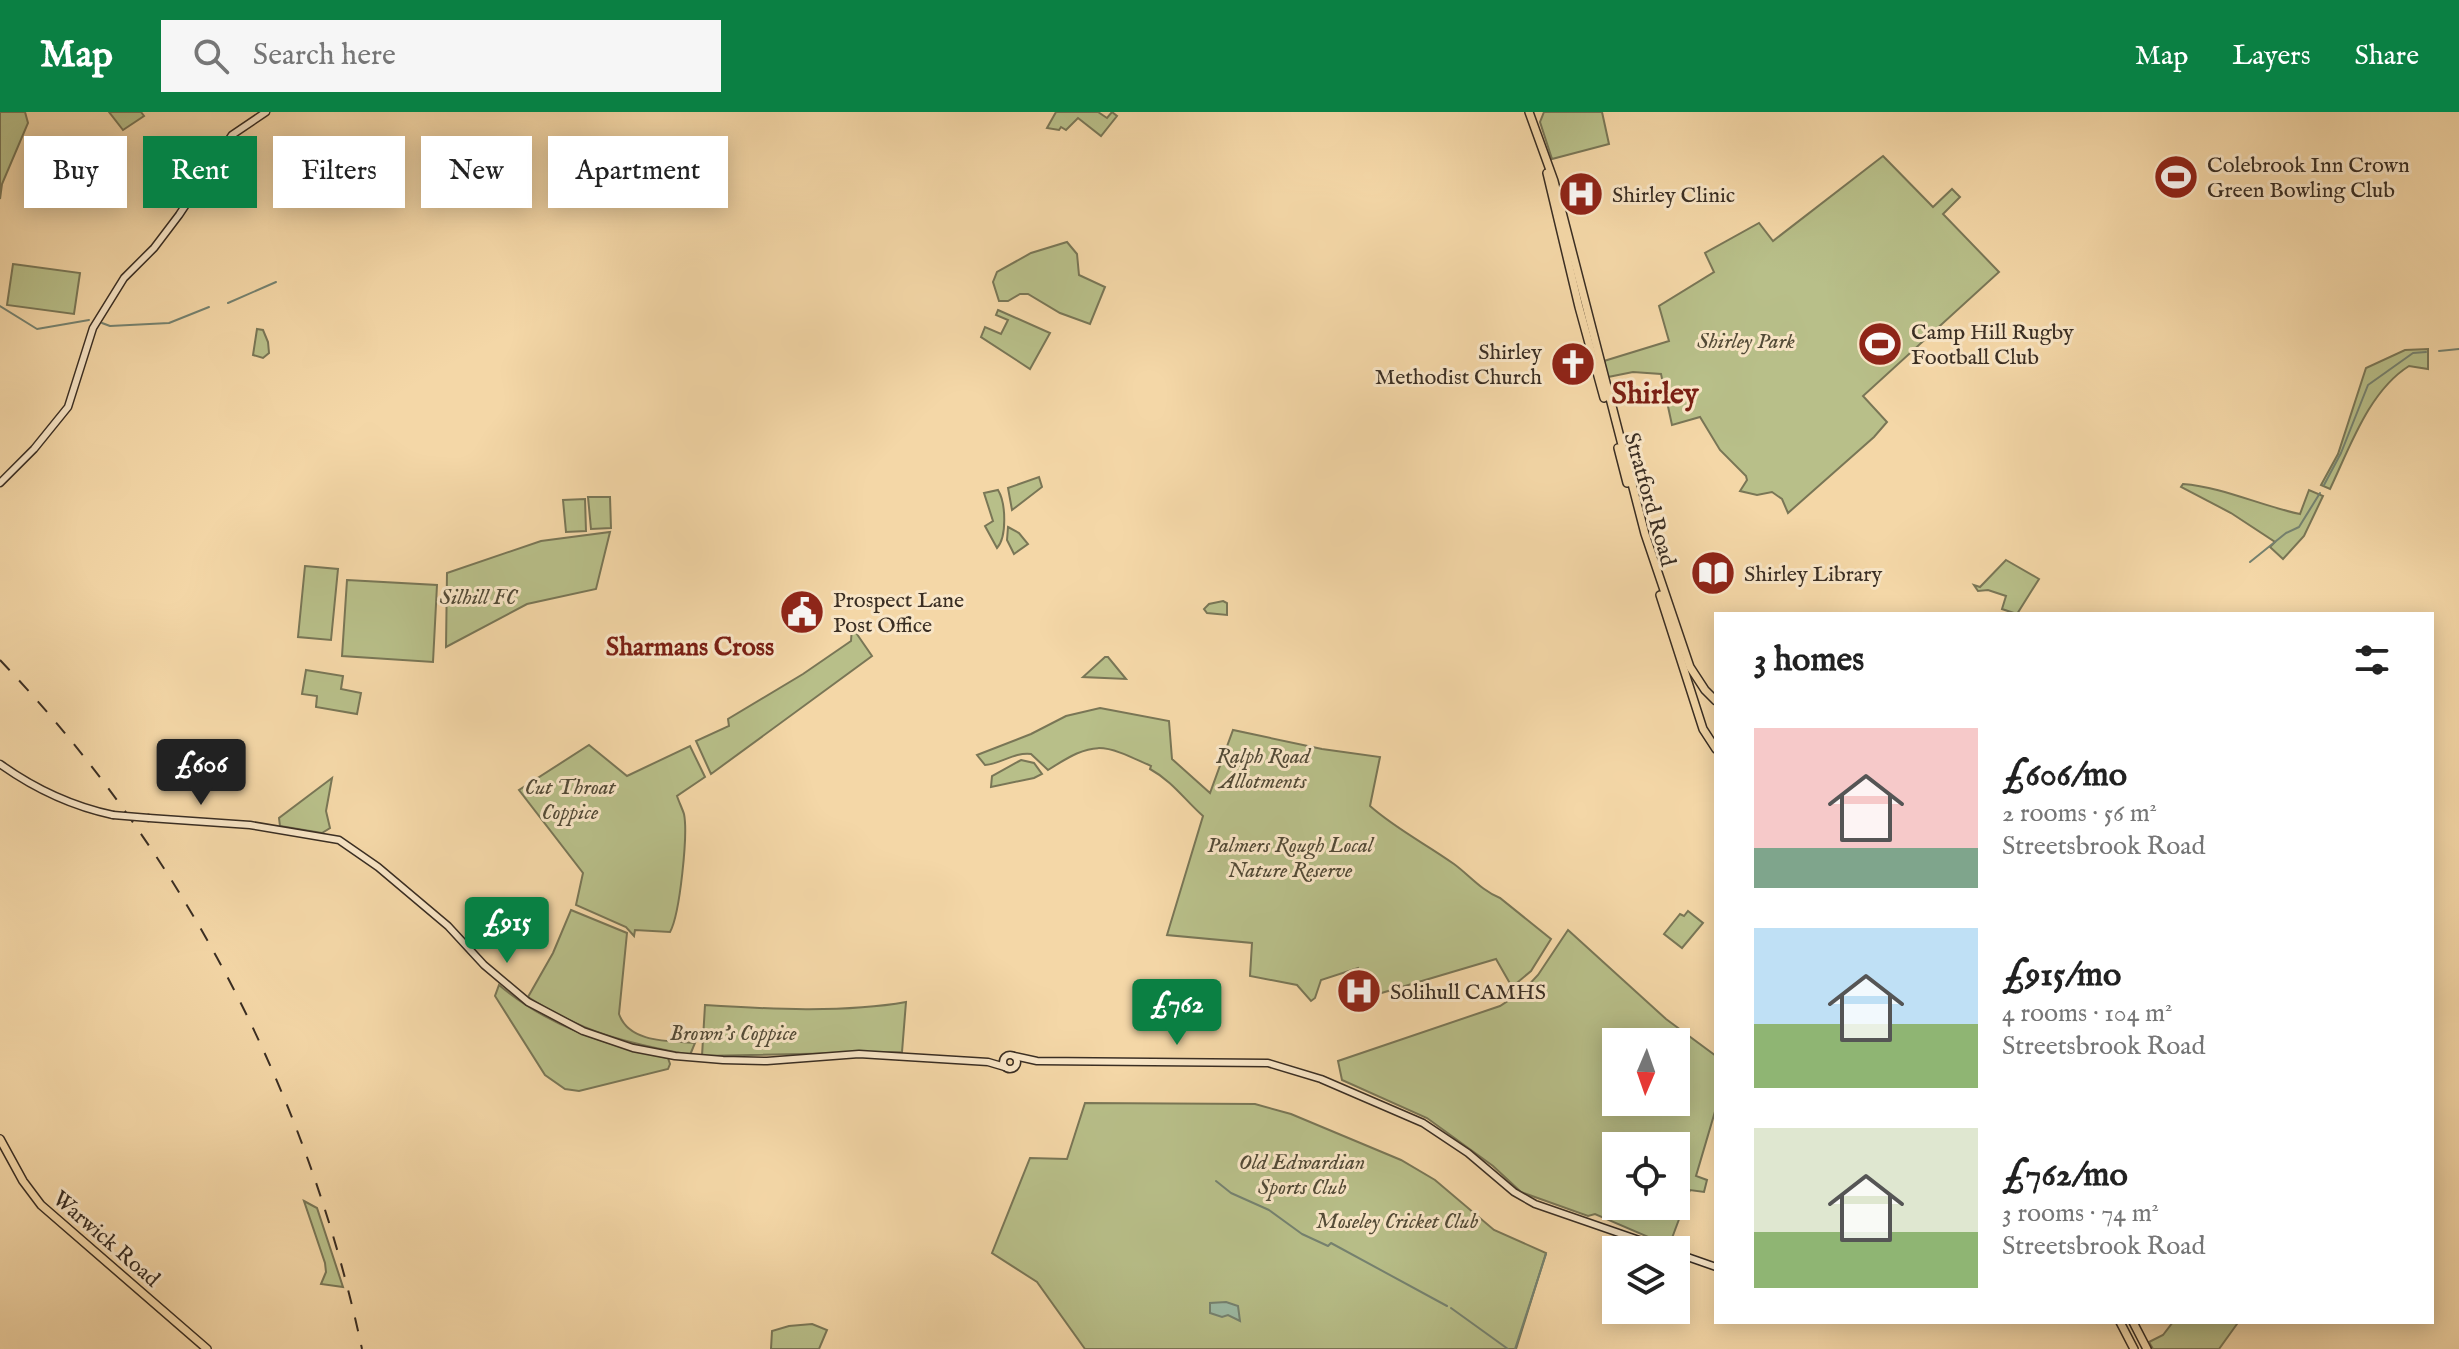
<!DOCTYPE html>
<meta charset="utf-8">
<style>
:root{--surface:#fff;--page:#f6f6f6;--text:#222;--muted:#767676;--accent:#0b8043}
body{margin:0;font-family:"IM FELL English",serif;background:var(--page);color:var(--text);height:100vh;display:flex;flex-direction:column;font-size:30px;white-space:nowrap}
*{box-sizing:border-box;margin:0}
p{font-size:26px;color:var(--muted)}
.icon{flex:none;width:44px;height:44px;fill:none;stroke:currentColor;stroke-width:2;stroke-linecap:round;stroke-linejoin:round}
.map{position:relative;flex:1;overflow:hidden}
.drawer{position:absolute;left:1714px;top:500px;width:720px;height:712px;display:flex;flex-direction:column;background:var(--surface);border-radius:0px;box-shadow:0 4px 20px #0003}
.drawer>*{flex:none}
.guide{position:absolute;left:24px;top:24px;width:760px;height:72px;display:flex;gap:16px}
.needle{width:52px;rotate:182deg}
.controls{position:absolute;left:1602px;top:916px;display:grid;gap:16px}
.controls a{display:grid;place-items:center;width:88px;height:88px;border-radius:0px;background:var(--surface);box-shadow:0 4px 20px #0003;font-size:40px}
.price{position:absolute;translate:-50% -68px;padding:0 18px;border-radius:8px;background:var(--accent);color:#fff;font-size:26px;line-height:52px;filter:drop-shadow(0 2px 4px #0008)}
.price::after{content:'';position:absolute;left:50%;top:48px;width:24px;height:18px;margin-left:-12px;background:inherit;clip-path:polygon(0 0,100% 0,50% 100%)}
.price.selected{background:#222;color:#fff}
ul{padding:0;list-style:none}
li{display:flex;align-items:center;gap:24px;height:200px;padding:0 40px}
li span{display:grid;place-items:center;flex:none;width:224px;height:160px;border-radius:0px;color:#555}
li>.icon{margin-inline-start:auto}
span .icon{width:96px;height:96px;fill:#fffc;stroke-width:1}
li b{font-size:34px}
h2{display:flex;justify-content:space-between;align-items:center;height:96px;padding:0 40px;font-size:34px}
.chip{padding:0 28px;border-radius:0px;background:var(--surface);box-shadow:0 4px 20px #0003;font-size:28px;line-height:72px}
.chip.selected{background:var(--accent);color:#fff}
header{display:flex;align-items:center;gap:48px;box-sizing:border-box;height:112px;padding:0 40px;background:var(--accent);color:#fff}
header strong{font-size:38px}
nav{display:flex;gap:44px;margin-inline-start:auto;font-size:28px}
.search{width:560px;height:72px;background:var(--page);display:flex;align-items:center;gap:20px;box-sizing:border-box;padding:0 28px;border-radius:0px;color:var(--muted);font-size:30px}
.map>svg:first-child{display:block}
.green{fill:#b8bf89;stroke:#797656;stroke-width:2;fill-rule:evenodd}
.water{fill:#9cbaa4;stroke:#758270;stroke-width:2}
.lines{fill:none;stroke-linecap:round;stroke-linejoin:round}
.stream{stroke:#758270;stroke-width:2}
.secondary-casing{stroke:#3a2e23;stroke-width:9}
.trunk-casing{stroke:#3a2e23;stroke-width:10}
.secondary{stroke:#f8e5c6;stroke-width:6}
.trunk{stroke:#f4d7a7;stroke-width:7}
.rail{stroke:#3a2e23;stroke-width:2;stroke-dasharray:14 14;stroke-linecap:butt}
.secondary-bridge-casing{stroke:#3a2e23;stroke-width:9;stroke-linecap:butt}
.secondary-bridge{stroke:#f8e5c6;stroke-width:6}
.labels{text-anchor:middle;stroke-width:6;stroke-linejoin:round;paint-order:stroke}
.poi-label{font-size:22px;fill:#3a2e23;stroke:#f8e5c6;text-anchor:start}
.park-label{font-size:22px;font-style:italic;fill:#534b37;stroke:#f8e5c6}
.street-label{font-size:22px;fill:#3a2e23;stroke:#f8e5c6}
.quarter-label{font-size:26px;font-weight:bold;fill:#7a1f14;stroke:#f8e5c6}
.district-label{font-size:30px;font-weight:bold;fill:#7a1f14;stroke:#f8e5c6}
</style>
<header>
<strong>Map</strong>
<div class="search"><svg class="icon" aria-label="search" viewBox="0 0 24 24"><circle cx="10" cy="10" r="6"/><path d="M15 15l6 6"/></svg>Search here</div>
<nav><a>Map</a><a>Layers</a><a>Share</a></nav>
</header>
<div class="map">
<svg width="2459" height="1237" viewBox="0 0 2459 1237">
<rect width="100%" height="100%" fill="#f4d7a7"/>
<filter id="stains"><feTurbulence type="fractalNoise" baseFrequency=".0025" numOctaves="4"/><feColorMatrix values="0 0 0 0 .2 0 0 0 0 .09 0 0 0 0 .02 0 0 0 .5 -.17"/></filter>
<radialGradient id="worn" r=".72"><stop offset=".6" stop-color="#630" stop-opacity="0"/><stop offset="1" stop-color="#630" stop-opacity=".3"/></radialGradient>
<g class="green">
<path d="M0 0H25L28 11 2 72 0 87Z"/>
<path d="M109 0H141L144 4 123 18Z"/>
<path d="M1056 0H1098L1107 6 1112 0 1117 4 1101 24 1078 6 1066 18 1061 15 1059 18 1047 16Z"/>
<path d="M1544 0H1602L1609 32 1552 47 1540 10Z"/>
<path d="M1883 44 1933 95 1952 77 1960 85 1943 102 1999 160 1863 284 1887 310 1874 325 1788 401 1782 387 1772 380 1757 383 1740 379 1747 368 1746 364 1720 338 1700 305 1672 313 1661 262 1633 260 1608 265 1604 249 1669 229 1659 194 1714 160 1705 141 1759 111 1773 129Z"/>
<path d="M2179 49 2192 68 2172 81 2159 62Z"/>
<path d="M1067 130 1077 142 1079 163 1105 175 1090 212 1060 201 1028 182H1020L1008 189H999L993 170 997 160 1031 141Z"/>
<path d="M13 152 80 161 74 202 7 193Z"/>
<path d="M998 198 1050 221 1030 257 981 225 985 215 1001 222 1008 208 996 203Z"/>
<path d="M257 217 263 218 268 230 269 241 263 246 253 243Z"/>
<path d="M2428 237V257L2409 254C2369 279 2350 335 2330 377L2321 373 2338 342 2366 256 2405 238Z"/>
<path d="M1039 365 1042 375 1012 398 1008 376Z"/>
<path d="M2183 372C2223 375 2261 394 2300 402L2309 378 2323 384 2304 424 2283 447 2270 435 2275 430 2231 401 2181 375Z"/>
<path d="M998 378C1006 391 1007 425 997 436L985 414 993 409 984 381Z"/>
<path d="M588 385H610L611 416 591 417Z"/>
<path d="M585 387 586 419 566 420 563 388Z"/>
<path d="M1008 415 1019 421 1028 432 1014 442 1007 428Z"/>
<path d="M610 420 596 477 527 492 446 535 447 461 541 429Z"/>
<path d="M2006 448 2039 467 2017 502 2002 497 2006 484 1988 478 1978 479 1974 473 1980 475Z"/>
<path d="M305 454 338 457 331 528 298 525Z"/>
<path d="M347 468 437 473 433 550 342 544Z"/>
<path d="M1223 489 1227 491V503L1207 501 1204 497 1209 492Z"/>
<path d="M852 515 872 544 711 662 696 629 729 614 728 607 803 562 851 529Z"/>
<path d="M1105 545H1108L1126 567 1083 565Z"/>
<path d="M306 558 343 564 341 577 361 581 357 602 316 595 317 584 302 582Z"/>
<path d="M1100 596 1169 609 1172 647 1210 681 1233 618 1322 637 1380 645 1370 694C1396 717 1426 732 1454 752 1469 763 1482 779 1500 786L1551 827 1531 859 1512 875 1496 847 1368 885 1358 856 1321 868 1315 886 1311 889 1297 873 1250 864 1252 831 1167 823 1203 704C1185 688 1172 669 1150 657L1151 654C1101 631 1095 628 1048 658L1031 642C1014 640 1001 652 985 653L977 643 1031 622 1066 604Z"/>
<path d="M589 633 627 664 690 634 705 665 677 684C679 690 682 696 684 702 688 722 680 802 670 820L635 818 634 824 626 815 576 793 583 761 519 678Z"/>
<path d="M1021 648 1034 651 1042 662 1034 666 991 675 992 664Z"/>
<path d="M332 666 326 699 330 716 322 721 280 714 279 706Z"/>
<path d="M571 798 627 821 619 902C629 931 669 929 695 931L690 943C627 931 583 921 528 885L553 841Z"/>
<path d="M1688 799 1703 811 1682 836 1664 822 1680 802 1684 804Z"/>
<path d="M1568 818 1666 907 1716 944V996L1696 1064 1707 1068 1704 1080 1690 1078 1669 1134 1595 1102 1588 1104 1521 1080 1493 1054 1427 1006 1342 968 1338 949 1500 894 1523 879 1538 863ZM1616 930H1676V990H1616ZM1676 1034V1094H1616V1034Z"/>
<path d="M499 873C549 915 606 933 668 946L670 952 668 957 579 979 565 977 545 963 495 884Z"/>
<path d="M906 890 902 940 702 944 705 893C767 897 845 901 906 890Z"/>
<path d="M1085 991 1255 992 1291 1002 1401 1048 1435 1068 1494 1118 1546 1141 1516 1237H1085L1037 1170 992 1141 1030 1046 1067 1047Z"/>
<path d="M304 1089 317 1096 343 1175 321 1172 326 1160 325 1151Z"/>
<path d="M2173 1210H2236L2237 1212 2219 1237H2153L2149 1230 2163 1223Z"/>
<path d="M812 1212 827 1218 819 1237H771L772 1219 789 1214Z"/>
</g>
<path class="water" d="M1226 1190 1238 1194 1240 1209 1228 1203 1222 1205 1210 1201V1191Z"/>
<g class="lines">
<g class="stream">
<path d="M228 191 276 170"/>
<path d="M0 194 37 217 89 208"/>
<path d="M102 211 110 214 169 211 209 195"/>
<path d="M2439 239 2459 237"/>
<path d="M2324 373 2341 341 2368 273 2413 241 2426 240"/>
<path d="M2250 450 2286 421 2299 415 2320 381"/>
<path d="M1216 1069 1231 1081 1269 1098 1302 1122 1328 1134 1331 1131 1447 1194"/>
<path d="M1451 1196 1508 1237"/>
<path d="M1515 1237 1546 1142"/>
</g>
<g class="secondary-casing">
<g id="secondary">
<path d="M0 371 34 337 68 295 93 216 124 166 154 136 179 103 232 23 266 0"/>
<path d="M0 652C35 677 71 694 113 703"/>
<path d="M149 706 250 713 339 728 378 755 448 814 484 853 528 890 583 919 633 936 675 944 723 948 767 949 859 942 988 950 1005 955"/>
<circle cx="1010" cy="950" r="7"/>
<path d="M1014 944 1037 949 1268 951 1321 967 1423 1011 1468 1041 1514 1080 1535 1092 1668 1138"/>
<path d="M1676 1141 1716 1155"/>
</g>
</g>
<g class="trunk-casing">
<g id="trunk">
<path d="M1529 0 1554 69 1645 422 1690 555 1705 578 1716 589"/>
<path d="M1547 61 1579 195 1604 286"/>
<path d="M1618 336 1627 371"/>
<path d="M1660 483 1703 617 1716 637"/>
<path d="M0 1027 23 1069 41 1093 207 1237"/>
<path d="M2120 1210 2134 1237"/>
<path d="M2133 1210 2147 1237"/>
</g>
</g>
<use href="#secondary" class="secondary"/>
<use href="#trunk" class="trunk"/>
<path class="rail" d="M0 548C182 739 307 979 362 1237"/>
<g class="secondary-bridge-casing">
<path id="secondary-bridge" d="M113 703 149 706"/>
</g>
<use href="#secondary-bridge" class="secondary-bridge"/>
</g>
<defs>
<g id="stadium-disc" transform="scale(2.3)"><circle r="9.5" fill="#8f2418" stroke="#f8e5c6"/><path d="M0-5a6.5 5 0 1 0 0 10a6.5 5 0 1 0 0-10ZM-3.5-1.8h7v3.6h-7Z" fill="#fff"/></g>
<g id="hospital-disc" transform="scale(2.3)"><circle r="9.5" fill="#8f2418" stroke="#f8e5c6"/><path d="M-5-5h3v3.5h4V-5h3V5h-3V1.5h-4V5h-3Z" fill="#fff"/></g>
<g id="church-disc" transform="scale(2.3)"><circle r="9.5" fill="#8f2418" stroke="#f8e5c6"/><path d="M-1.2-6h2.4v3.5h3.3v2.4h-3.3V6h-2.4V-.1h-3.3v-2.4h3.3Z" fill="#fff"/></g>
<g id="library-disc" transform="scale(2.3)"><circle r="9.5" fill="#8f2418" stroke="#f8e5c6"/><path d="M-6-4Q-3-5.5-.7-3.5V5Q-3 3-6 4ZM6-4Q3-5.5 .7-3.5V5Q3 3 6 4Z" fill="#fff"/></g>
<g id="civic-disc" transform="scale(2.3)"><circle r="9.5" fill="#8f2418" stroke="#f8e5c6"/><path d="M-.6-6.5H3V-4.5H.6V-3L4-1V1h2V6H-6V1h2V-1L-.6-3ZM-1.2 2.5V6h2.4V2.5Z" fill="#fff"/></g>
</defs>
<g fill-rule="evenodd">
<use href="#stadium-disc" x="2176" y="65"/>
<use href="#hospital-disc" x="1581" y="82"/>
<use href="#stadium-disc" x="1880" y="232"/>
<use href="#church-disc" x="1573" y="252"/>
<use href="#library-disc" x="1713" y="461"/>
<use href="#civic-disc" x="802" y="500"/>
<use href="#hospital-disc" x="1359" y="879"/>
</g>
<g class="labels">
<g class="poi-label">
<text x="2207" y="60">Colebrook Inn Crown<tspan x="2207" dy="25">Green Bowling Club</tspan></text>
<text x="1612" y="90">Shirley Clinic</text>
<text x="1911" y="227">Camp Hill Rugby<tspan x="1911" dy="25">Football Club</tspan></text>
<text x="1542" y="247" text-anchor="end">Shirley<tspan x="1542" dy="25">Methodist Church</tspan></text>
<text x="1744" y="469">Shirley Library</text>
<text x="833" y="495">Prospect Lane<tspan x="833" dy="25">Post Office</tspan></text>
<text x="1390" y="887">Solihull CAMHS</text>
</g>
<g class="park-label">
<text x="1746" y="236">Shirley Park</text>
<text x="478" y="492">Silhill FC</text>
<text x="1263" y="651">Ralph Road<tspan x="1263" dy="25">Allotments</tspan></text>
<text x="570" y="682">Cut Throat<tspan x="570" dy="25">Coppice</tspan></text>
<text x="1290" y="740">Palmers Rough Local<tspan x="1290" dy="25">Nature Reserve</tspan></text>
<text x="733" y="928">Brown's Coppice</text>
<text x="1302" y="1057">Old Edwardian<tspan x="1302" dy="25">Sports Club</tspan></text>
<text x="1397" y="1116">Moseley Cricket Club</text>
</g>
<g class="street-label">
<text transform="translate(1651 387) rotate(74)" y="8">Stratford Road</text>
<text transform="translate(107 1126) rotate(41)" y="8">Warwick Road</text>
</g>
<g class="quarter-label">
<text x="690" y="543">Sharmans Cross</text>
</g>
<g class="district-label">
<text x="1655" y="291">Shirley</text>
</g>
</g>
<rect width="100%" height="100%" filter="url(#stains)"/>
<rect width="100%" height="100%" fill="url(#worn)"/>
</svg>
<div class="controls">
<a><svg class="needle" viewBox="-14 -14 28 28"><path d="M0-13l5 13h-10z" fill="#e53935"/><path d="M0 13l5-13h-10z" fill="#767676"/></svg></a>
<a><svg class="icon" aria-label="locate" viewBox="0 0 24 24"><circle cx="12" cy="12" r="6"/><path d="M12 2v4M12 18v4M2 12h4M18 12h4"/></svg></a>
<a><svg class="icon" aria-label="layers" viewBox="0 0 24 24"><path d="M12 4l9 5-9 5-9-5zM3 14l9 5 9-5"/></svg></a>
</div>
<b class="price selected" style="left:201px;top:695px">£606</b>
<b class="price" style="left:507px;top:853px">£915</b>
<b class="price" style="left:1177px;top:935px">£762</b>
<div class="guide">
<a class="chip">Buy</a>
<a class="chip selected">Rent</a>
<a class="chip">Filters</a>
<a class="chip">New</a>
<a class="chip">Apartment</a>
</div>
<section class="drawer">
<h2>3 homes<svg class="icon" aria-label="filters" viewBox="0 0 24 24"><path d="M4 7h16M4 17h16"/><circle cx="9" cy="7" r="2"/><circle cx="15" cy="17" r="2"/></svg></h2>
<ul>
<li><span style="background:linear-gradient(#f6c9c9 75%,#7fa58c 0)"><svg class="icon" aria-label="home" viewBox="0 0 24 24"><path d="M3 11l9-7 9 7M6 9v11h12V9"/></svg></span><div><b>£606/mo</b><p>2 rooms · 56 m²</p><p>Streetsbrook Road</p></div></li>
<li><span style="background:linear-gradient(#bfe0f5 60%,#8fb573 0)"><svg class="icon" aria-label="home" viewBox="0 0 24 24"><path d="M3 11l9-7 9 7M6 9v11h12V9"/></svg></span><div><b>£915/mo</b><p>4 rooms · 104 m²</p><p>Streetsbrook Road</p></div></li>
<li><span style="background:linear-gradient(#dfe7d0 65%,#8fb573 0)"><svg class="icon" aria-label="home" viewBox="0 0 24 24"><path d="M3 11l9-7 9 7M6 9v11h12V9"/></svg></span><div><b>£762/mo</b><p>3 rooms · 74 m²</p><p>Streetsbrook Road</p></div></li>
</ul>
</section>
</div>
